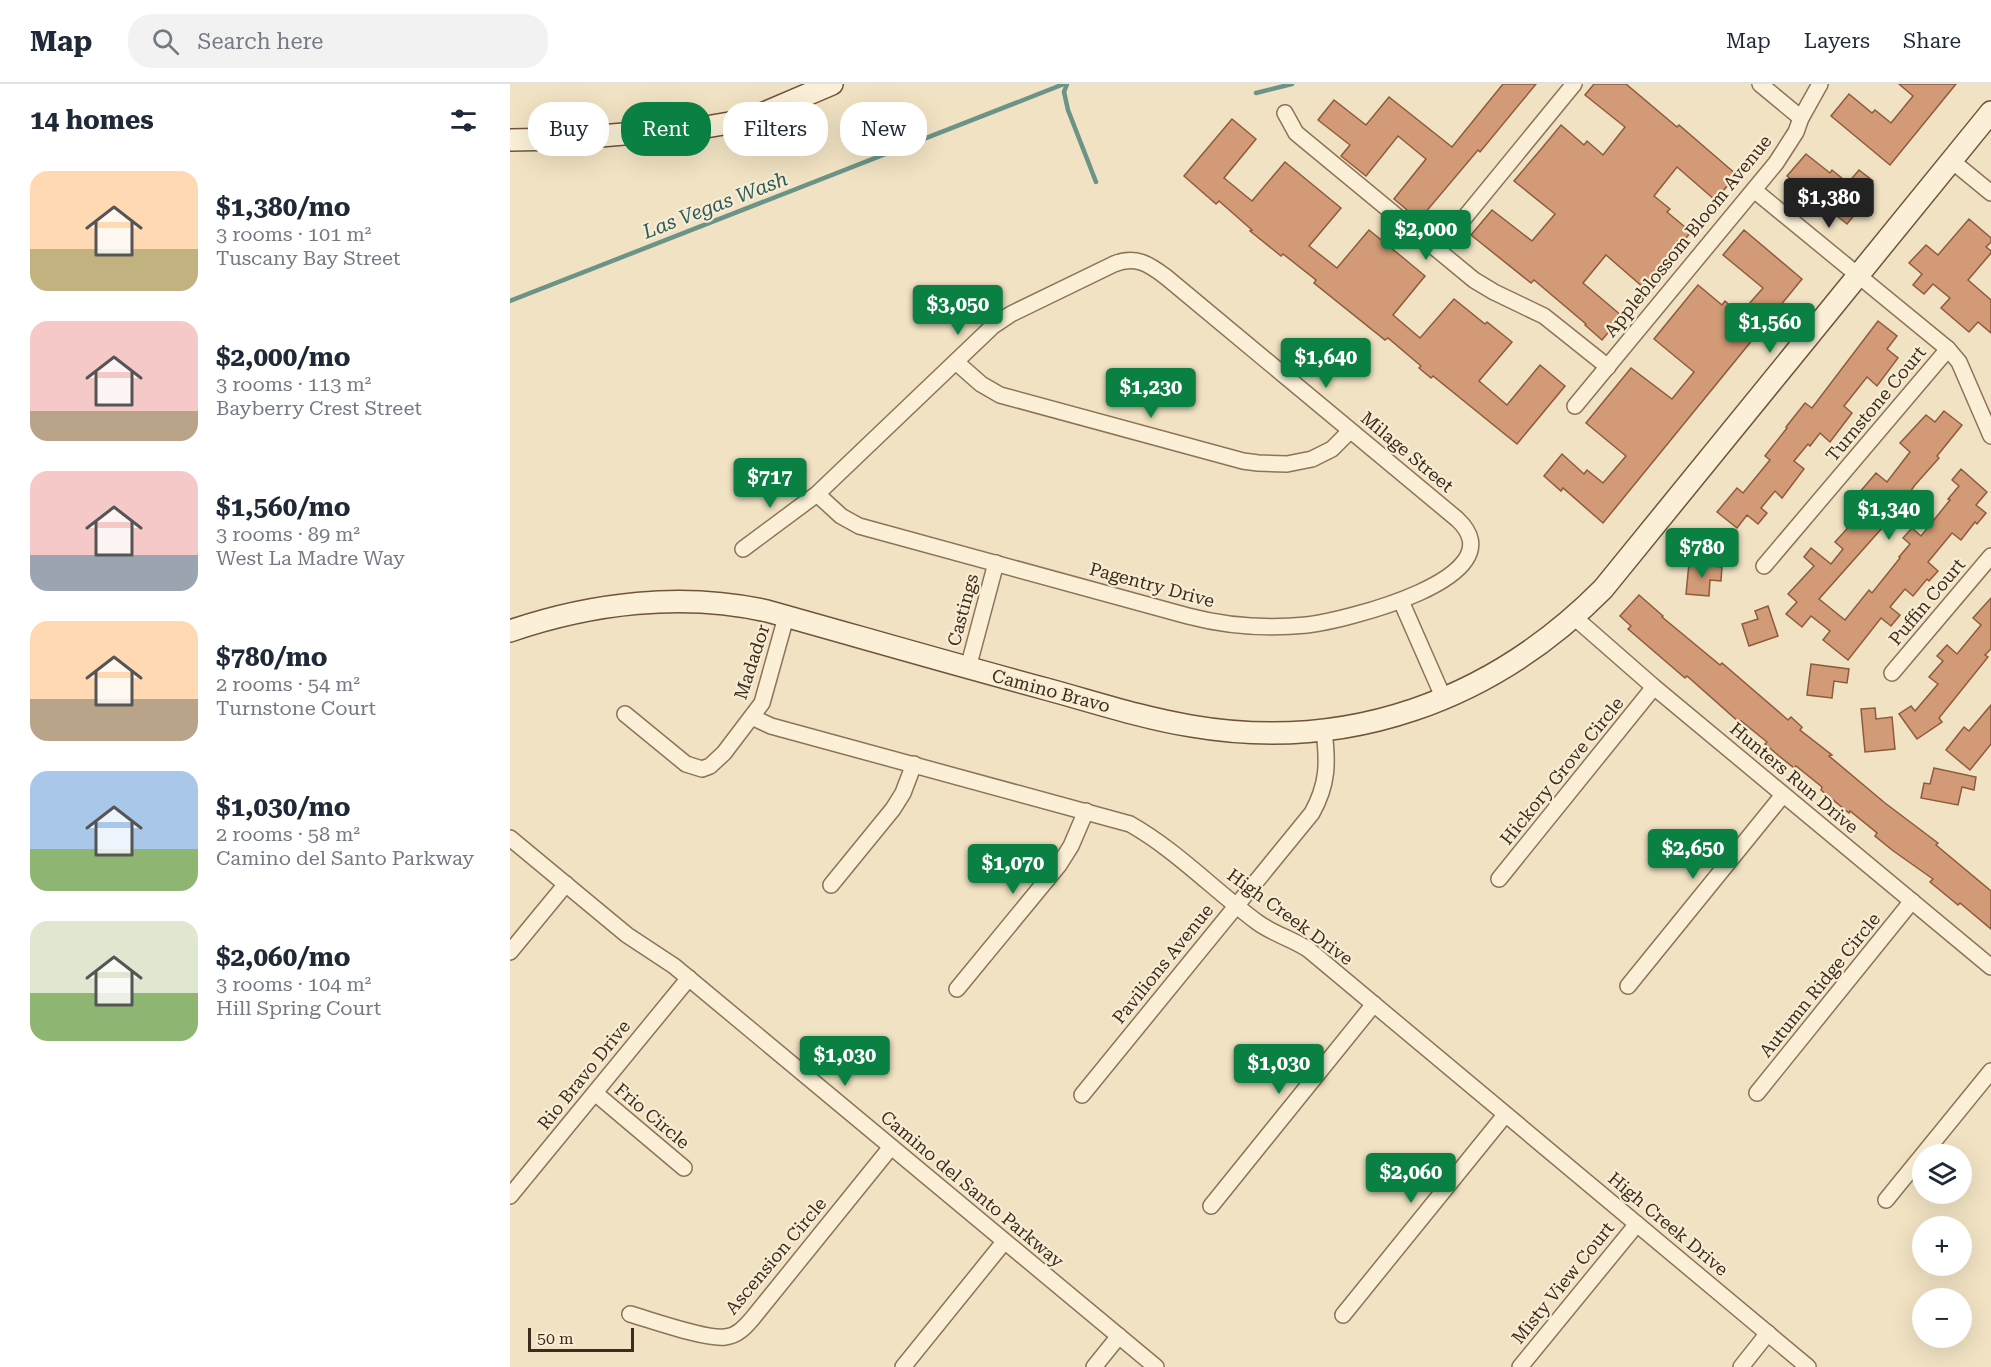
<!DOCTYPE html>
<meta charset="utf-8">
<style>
:root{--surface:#fff;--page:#f2f2f3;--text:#1f2937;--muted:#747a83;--line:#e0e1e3;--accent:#0b8043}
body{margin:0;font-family:"Roboto Serif",serif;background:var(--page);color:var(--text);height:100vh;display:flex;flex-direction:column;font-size:22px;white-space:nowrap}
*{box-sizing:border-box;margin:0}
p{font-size:20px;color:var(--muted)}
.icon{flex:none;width:33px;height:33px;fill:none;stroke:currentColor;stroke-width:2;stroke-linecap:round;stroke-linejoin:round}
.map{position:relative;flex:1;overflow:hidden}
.sheet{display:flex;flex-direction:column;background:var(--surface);width:510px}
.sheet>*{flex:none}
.banner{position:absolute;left:18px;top:18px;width:570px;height:54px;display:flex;gap:12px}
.tools{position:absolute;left:1402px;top:1060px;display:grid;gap:12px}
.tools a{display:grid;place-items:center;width:60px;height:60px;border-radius:50%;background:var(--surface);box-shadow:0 6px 24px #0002;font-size:30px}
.scale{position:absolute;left:18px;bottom:15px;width:106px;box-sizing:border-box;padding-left:6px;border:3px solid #3c2c1d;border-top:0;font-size:16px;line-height:21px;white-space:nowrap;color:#3c2c1d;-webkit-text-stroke:4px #f8edd4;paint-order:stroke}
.price{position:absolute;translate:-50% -51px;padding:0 14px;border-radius:6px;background:var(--accent);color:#fff;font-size:20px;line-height:39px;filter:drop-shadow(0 2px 3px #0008)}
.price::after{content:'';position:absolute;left:50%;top:36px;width:18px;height:14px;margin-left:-9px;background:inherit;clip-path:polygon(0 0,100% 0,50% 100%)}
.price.current{background:#222;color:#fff}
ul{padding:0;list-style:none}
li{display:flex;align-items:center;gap:18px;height:150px;padding:0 30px}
li span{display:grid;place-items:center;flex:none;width:168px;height:120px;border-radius:18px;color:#555}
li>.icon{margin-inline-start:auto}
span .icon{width:72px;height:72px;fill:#fffc;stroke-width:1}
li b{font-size:26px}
h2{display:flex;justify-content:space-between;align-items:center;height:72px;padding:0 30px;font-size:26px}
.chip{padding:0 21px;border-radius:24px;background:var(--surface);box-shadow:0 6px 24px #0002;font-size:21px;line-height:54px}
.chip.current{background:var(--accent);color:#fff}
header{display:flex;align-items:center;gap:36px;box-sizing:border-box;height:84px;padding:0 30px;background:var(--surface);border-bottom:2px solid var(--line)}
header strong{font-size:28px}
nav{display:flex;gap:33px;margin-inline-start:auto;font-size:21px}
.search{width:420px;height:54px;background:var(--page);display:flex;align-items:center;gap:15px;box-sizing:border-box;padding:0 21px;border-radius:24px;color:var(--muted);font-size:22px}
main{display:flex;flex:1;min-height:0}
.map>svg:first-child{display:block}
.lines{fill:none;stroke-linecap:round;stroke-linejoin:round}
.stream{stroke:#6b9388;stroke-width:4.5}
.building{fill:#d29a76;stroke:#8e5b3c;stroke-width:1.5}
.street-casing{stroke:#8d7358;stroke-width:18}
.secondary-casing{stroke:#6f543b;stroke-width:24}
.street{stroke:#fbf0d7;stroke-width:15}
.secondary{stroke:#fbf0d7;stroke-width:21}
.labels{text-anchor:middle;stroke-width:4.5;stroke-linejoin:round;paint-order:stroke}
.street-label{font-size:18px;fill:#3c2c1d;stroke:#f8edd4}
.water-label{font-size:20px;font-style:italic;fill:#2c5d59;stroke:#f8edd4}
</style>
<header>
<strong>Map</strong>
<div class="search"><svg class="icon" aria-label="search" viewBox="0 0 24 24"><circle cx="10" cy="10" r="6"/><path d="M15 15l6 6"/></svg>Search here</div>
<nav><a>Map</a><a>Layers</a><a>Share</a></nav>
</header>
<main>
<section class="sheet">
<h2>14 homes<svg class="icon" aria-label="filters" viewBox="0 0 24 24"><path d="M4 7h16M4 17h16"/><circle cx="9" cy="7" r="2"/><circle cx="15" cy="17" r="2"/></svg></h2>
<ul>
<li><span style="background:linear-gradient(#ffd9b3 65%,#c2b280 0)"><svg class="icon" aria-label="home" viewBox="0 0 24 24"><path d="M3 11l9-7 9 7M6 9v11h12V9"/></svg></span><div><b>$1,380/mo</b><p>3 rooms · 101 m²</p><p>Tuscany Bay Street</p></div></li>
<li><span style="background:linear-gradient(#f6c9c9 75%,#b9a48a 0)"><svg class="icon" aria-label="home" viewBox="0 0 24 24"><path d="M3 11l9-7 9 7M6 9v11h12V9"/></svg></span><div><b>$2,000/mo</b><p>3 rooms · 113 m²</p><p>Bayberry Crest Street</p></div></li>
<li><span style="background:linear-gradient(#f6c9c9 70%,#9aa5b1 0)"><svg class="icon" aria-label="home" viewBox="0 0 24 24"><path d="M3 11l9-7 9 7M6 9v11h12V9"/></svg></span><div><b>$1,560/mo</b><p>3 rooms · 89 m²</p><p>West La Madre Way</p></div></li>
<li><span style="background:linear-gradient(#ffd9b3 65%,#b9a48a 0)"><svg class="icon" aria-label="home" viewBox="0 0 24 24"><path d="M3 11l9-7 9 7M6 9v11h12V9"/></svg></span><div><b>$780/mo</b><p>2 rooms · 54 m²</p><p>Turnstone Court</p></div></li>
<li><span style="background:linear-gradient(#a9c7e8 65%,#8fb573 0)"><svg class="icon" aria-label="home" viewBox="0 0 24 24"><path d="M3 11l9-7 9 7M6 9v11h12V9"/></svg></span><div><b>$1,030/mo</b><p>2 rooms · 58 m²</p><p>Camino del Santo Parkway</p></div></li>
<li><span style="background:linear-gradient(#dfe7d0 60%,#8fb573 0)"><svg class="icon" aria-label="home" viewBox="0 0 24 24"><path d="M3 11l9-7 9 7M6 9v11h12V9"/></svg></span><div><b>$2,060/mo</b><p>3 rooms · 104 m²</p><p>Hill Spring Court</p></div></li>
</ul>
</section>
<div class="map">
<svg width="1481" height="1283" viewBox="0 0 1481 1283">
<rect width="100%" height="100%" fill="#f1e2c3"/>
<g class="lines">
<g class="stream">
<path d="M557 0 554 8 558 26 586 98"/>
<path d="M746 9 782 0"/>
<path d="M0 217 554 0"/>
</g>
</g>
<g class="building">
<path d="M993 0H1026L970 68 968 66 909 136 884 115 916 75 888 52 856 92 831 72 840 61 808 36 824 16 856 41 879 13 942 63Z"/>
<path d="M1084 0H1116L1167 43 1169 41 1227 91 1205 116 1167 83 1144 112 1160 125 1157 128 1181 148 1134 204 1096 171 1073 199 1112 232 1092 256 1075 241 1076 240 1024 196 1021 199 961 151 982 126 1022 157 1045 130 1004 97 1032 64 1051 41 1074 61 1077 57 1093 71 1115 43 1075 11Z"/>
<path d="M1389 0H1446L1380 81 1321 32 1339 10 1362 29 1365 26 1381 39 1403 12Z"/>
<path d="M722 35 746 55 714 94 742 117 775 78 831 124 799 162 827 184 859 146 891 172 915 192 883 231 910 254 944 215 975 240 977 238 1002 258 969 297 997 321 1030 281 1055 302 1007 360 923 292 921 294 909 284 911 282 878 254 875 256 804 199 806 196 773 170 771 172 740 147 742 146 709 117 706 120 674 92Z"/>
<path d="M1296 70 1320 89 1322 86 1338 99 1349 86 1363 97 1358 104 1363 108 1337 140 1277 92Z"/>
<path d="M1459 135 1481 154V158L1476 163 1481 167V169L1458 196 1481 216V249L1468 238 1459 248 1431 224 1440 214 1423 200 1414 210 1403 201 1412 190 1399 179 1416 161 1428 171Z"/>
<path d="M1234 146 1292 195 1093 439 1053 404 1051 407 1034 392 1052 370 1074 390 1077 386 1093 399 1116 372 1076 339 1121 284 1162 315 1184 288 1144 255 1188 201 1212 221 1215 217 1230 230 1253 204 1213 171Z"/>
<path d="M1368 237 1387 252 1377 265 1388 274 1367 302 1357 293 1334 322 1342 329 1320 358 1310 349 1300 362 1298 360 1284 377 1294 385 1272 414 1265 407 1251 424 1257 429 1248 440 1237 431 1227 444 1207 428 1227 404 1233 409 1260 376 1255 372 1277 344 1276 343 1295 319 1302 324Z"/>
<path d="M1434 327 1452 341 1427 372 1429 374 1405 401 1383 432 1384 433 1375 444 1373 443 1309 515 1335 536 1359 506 1362 509 1390 474 1389 473 1400 460 1393 454 1402 444 1411 452 1440 416 1438 415 1449 402 1442 396 1451 385 1477 408 1466 421 1476 429 1467 440 1465 438 1451 456 1442 449 1418 478 1428 487 1419 497 1417 495 1403 512 1395 505 1380 523 1390 531 1381 542 1371 534 1338 576 1313 556 1320 547 1301 532 1292 543 1276 530 1287 518 1278 510 1304 482 1294 473 1301 464 1321 480 1333 465 1325 458 1344 437 1341 434 1351 423 1343 416 1366 389 1377 398 1400 368 1390 359 1416 331 1425 338Z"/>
<path d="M1179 479 1212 483 1211 497 1200 496 1199 512 1176 510Z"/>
<path d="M1129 511 1153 532 1152 533 1210 581 1212 579 1278 636 1281 633 1292 643 1290 646 1322 671 1319 672 1375 719 1428 759 1426 761 1481 807V845L1450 819 1448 821 1420 798 1423 795 1382 766 1365 752 1367 749 1340 727 1339 729 1311 706 1312 703 1286 682 1284 684 1269 672 1255 660 1257 658 1231 637 1229 638 1177 592 1175 594 1118 545 1121 542 1110 532Z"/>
<path d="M1481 514V565L1475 571 1478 573 1429 634 1432 638 1407 655 1389 630 1401 622 1405 627 1428 600 1419 593 1433 577 1427 572 1437 561 1447 570 1471 541 1463 534Z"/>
<path d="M1258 522 1268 552 1239 562 1232 540 1248 535 1245 527Z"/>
<path d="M1301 580 1339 585 1337 599 1324 597 1322 614 1297 611Z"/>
<path d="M1481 621V660L1460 686 1436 666 1454 643 1459 647Z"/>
<path d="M1365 624 1366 635 1382 633 1385 665 1355 668 1351 625Z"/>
<path d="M1424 684 1466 693 1464 706 1452 703 1448 721 1411 714 1414 699 1420 700Z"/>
</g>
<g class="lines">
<g class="street-casing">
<g id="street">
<path d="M1250 0 1291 34"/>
<path d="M775 29 786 49 964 196 984 208 1034 232 1098 283"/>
<path d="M1442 77 1481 109"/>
<path d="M1244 106 1438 265 1449 278 1481 352"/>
<path d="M928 166 1064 0"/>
<path d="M446 278 471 300 490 311 733 377 748 379 777 380 802 375 822 365 840 347"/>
<path d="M1065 322 1266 79 1286 48 1291 34 1310 0"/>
<path d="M233 465 307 410 483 242 501 230 604 180C625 171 639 180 656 193L947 435C1011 494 832 537 797 541 757 545 716 542 678 532L349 442 331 432 307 410"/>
<path d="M1254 482 1438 265"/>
<path d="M891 517 934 615"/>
<path d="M1064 533 1144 603 1481 883"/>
<path d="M458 584 486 479"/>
<path d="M1382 589 1481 472"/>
<path d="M115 630 176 680 192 685 200 682 214 669 252 619 276 533"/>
<path d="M242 633 261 642 620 740C666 766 704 806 747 838 763 850 783 855 799 866L1298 1283"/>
<path d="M0 754 117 851 164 882 646 1283"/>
<path d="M989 795 1144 603"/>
<path d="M321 801 383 725 393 709 404 680"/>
<path d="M0 868 56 800"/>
<path d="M1118 902 1273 711"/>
<path d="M447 905 549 781 561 762 576 727"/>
<path d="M85 1009 174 1084"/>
<path d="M1247 1009 1402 817"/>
<path d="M572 1011 802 729C818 700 818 679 814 647"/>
<path d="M0 1112 179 894"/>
<path d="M1376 1116 1481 987"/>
<path d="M701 1122 864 920"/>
<path d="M120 1230C141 1236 197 1256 215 1253 227 1252 235 1243 242 1235L381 1063"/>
<path d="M833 1231 995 1031"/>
<path d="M393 1283 494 1158"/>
<path d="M584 1283 609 1252"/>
<path d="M1010 1283 1127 1140"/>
<path d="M1231 1283 1258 1249"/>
</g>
</g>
<g class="secondary-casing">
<g id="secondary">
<path d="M0 56 55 55 196 43 225 38 254 29 322 0"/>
<path d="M0 547C82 519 172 508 257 527 350 553 443 580 536 605 584 618 632 634 681 642 837 669 982 617 1093 505L1481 28"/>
</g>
</g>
<use href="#street" class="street"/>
<use href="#secondary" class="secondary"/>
</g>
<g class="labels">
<g class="street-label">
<text transform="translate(1178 152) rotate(-51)" y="6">Appleblossom Bloom Avenue</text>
<text transform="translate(1366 320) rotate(-50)" y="6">Turnstone Court</text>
<text transform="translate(897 368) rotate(40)" y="6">Milage Street</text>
<text transform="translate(642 501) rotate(15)" y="6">Pagentry Drive</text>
<text transform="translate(1417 518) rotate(-50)" y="6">Puffin Court</text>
<text transform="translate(453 526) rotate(-75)" y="6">Castings</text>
<text transform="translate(242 578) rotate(-72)" y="6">Madador</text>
<text transform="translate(541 607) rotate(15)" y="6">Camino Bravo</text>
<text transform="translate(1052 687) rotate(-51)" y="6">Hickory Grove Circle</text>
<text transform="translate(1284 694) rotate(40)" y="6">Hunters Run Drive</text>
<text transform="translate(780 833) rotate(36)" y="6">High Creek Drive</text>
<text transform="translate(653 880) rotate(-51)" y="6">Pavilions Avenue</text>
<text transform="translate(1310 901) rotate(-51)" y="6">Autumn Ridge Circle</text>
<text transform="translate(74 991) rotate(-51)" y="6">Rio Bravo Drive</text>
<text transform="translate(142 1032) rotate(40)" y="6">Frio Circle</text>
<text transform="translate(462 1105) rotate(40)" y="6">Camino del Santo Parkway</text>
<text transform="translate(1158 1140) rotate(40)" y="6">High Creek Drive</text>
<text transform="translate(266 1172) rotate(-50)" y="6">Ascension Circle</text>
<text transform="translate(1053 1199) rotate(-51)" y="6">Misty View Court</text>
</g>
<g class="water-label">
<text transform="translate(205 121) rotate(-21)" y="7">Las Vegas Wash</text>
</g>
</g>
</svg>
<div class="tools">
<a><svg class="icon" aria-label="layers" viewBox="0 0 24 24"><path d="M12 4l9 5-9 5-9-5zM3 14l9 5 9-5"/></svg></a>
<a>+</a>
<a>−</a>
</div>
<div class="scale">50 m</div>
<b class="price current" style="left:1319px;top:145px">$1,380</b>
<b class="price" style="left:916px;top:177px">$2,000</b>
<b class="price" style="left:448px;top:252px">$3,050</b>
<b class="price" style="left:1260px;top:270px">$1,560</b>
<b class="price" style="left:816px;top:305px">$1,640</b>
<b class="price" style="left:641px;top:335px">$1,230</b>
<b class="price" style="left:260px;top:425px">$717</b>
<b class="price" style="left:1379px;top:457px">$1,340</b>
<b class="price" style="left:1192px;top:495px">$780</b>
<b class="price" style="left:1183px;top:796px">$2,650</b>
<b class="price" style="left:503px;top:811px">$1,070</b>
<b class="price" style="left:335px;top:1003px">$1,030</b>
<b class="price" style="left:769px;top:1011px">$1,030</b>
<b class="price" style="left:901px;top:1120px">$2,060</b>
<div class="banner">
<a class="chip">Buy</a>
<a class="chip current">Rent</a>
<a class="chip">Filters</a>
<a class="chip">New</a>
</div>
</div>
</main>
